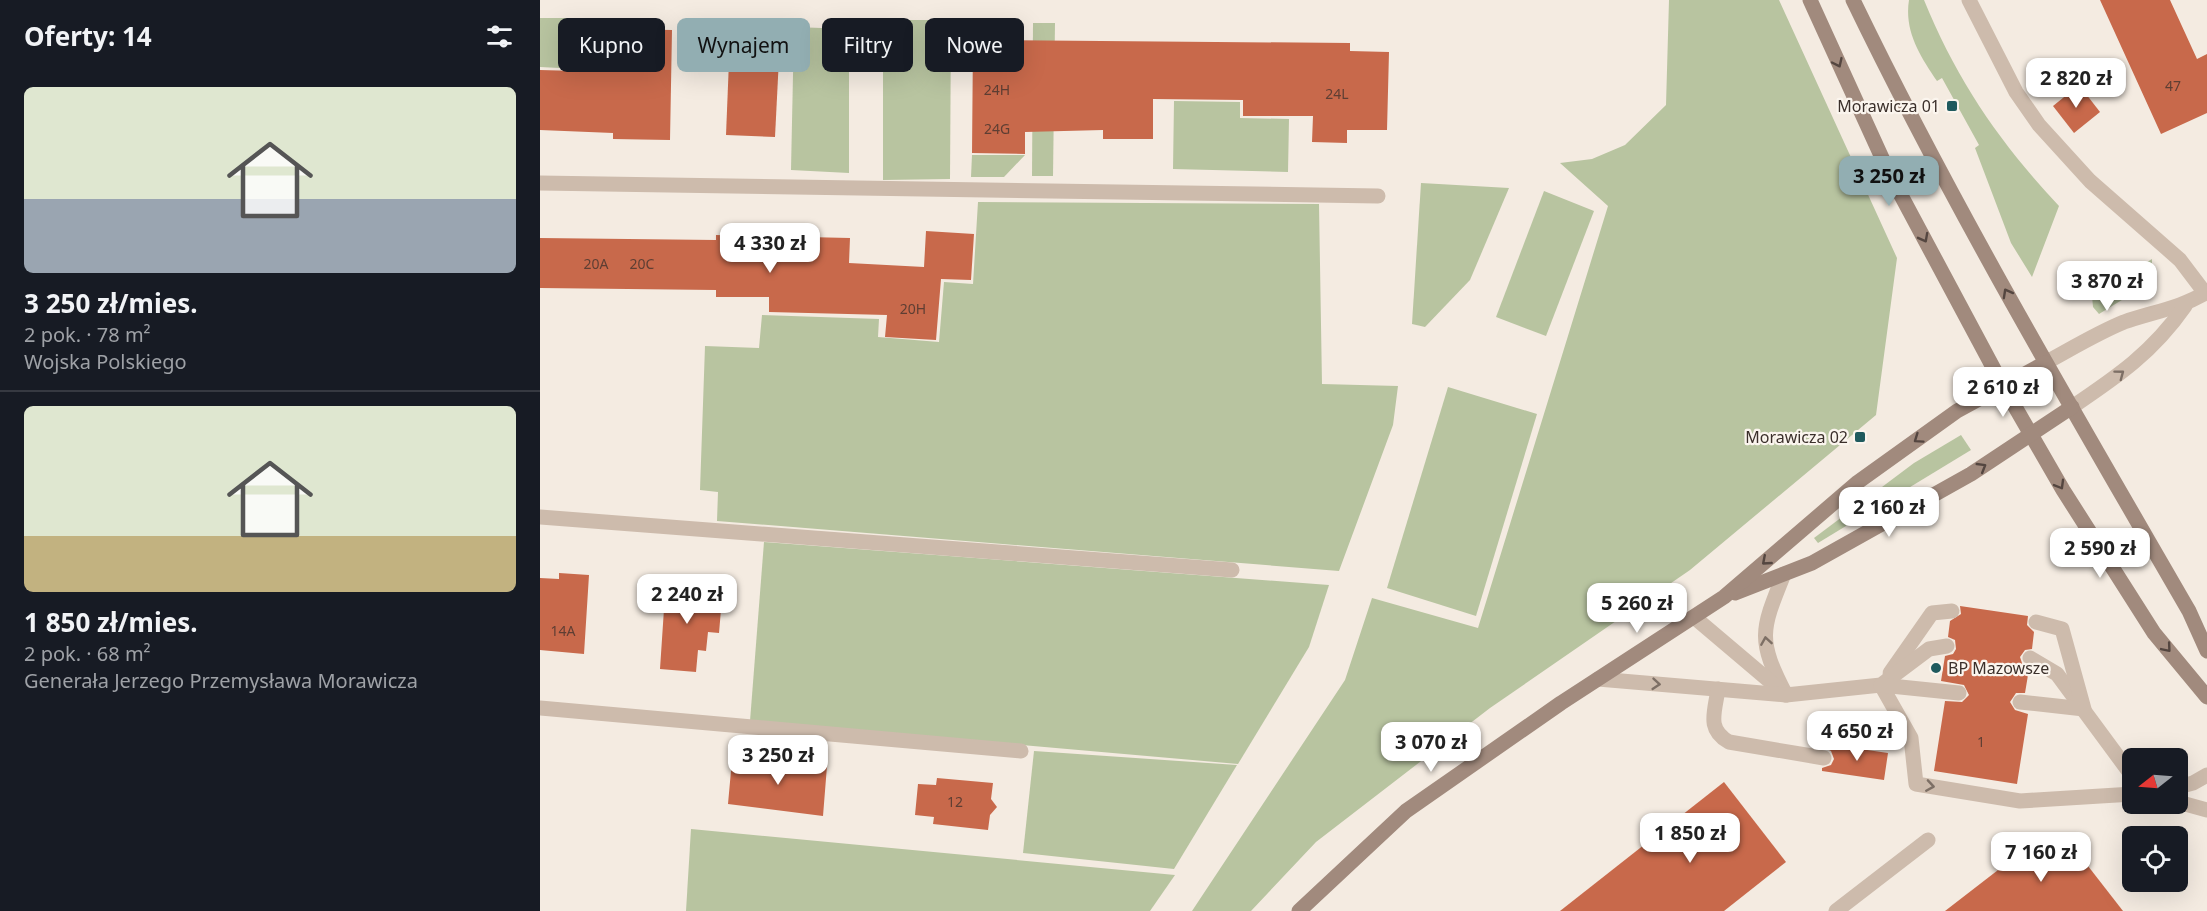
<!DOCTYPE html>
<html lang="pl">
<meta charset="utf-8">
<style>
:root{--surface:#171b24;--page:#242831;--text:#f1f3f6;--muted:#9ea1a6;--line:#363941;--accent:#92aeb2}
body{margin:0;font-family:"Noto Sans",sans-serif;background:var(--page);color:var(--text);height:100vh;display:flex;flex-direction:column;font-size:22px;white-space:nowrap}
*{box-sizing:border-box;margin:0}
p{font-size:20px;color:var(--muted)}
.icon{flex:none;width:33px;height:33px;fill:none;stroke:currentColor;stroke-width:2;stroke-linecap:round;stroke-linejoin:round}
.map{position:relative;flex:1;overflow:hidden}
.side{display:flex;flex-direction:column;background:var(--surface);width:540px}
.side>*{flex:none}
.hud{position:absolute;left:18px;top:18px;width:570px;height:54px;display:flex;gap:12px}
.needle{width:39px;rotate:253deg}
.tools{position:absolute;left:1582px;top:748px;display:grid;gap:12px}
.tools a{display:grid;place-items:center;width:66px;height:66px;border-radius:9px;background:var(--surface);box-shadow:0 6px 24px #0002;font-size:30px}
.price{position:absolute;translate:-50% -51px;padding:0 14px;border-radius:12px;background:#fff;color:#222;font-size:20px;line-height:39px;filter:drop-shadow(0 2px 3px #0008)}
.price::after{content:'';position:absolute;left:50%;top:36px;width:18px;height:14px;margin-left:-9px;background:inherit;clip-path:polygon(0 0,100% 0,50% 100%)}
.price.selected{background:var(--accent);color:#111}
ul{padding:0;list-style:none}
li{display:grid;align-content:center;gap:12px;height:318px;padding:0 24px}
li+li{border-top:2px solid var(--line)}
li span{display:grid;place-items:center;height:186px;border-radius:9px;color:#555}
li>.icon{margin-inline-start:auto}
span .icon{width:108px;height:108px;fill:#fffc;stroke-width:1}
li b{font-size:26px}
h2{display:flex;justify-content:space-between;align-items:center;height:72px;padding:0 24px;font-size:26px}
.pill{padding:0 21px;border-radius:9px;background:var(--surface);box-shadow:0 6px 24px #0002;font-size:21px;line-height:54px}
.pill.selected{background:var(--accent);color:#111}
main{display:flex;flex:1;min-height:0}
.map>svg:first-child{display:block}
.green{fill:#b8c4a0}
.building{fill:#c8694b}
.lines{fill:none;stroke-linecap:round;stroke-linejoin:round}
.lane{stroke:#cdbbac;stroke-width:15}
.street{stroke:#cdbbac;stroke-width:15}
.secondary{stroke:#a18a7d;stroke-width:15}
.oneway{stroke:#544640}
.oneway2{stroke:#7d6f65}
.poi-dot{fill:#1f5a5e;stroke:#fbf5ee;stroke-width:2}
.labels{text-anchor:middle;stroke-width:4.5;stroke-linejoin:round;paint-order:stroke}
.number-label{font-size:14px;fill:#5e3e33}
.poi-label{font-size:16px;fill:#3b302b;stroke:#fbf5ee;text-anchor:end}
</style>
<main>
<section class="side">
<h2>Oferty: 14<svg class="icon" aria-label="filters" viewBox="0 0 24 24"><path d="M4 7h16M4 17h16"/><circle cx="9" cy="7" r="2"/><circle cx="15" cy="17" r="2"/></svg></h2>
<ul>
<li><span style="background:linear-gradient(#dfe7d0 60%,#9aa5b1 0)"><svg class="icon" aria-label="home" viewBox="0 0 24 24"><path d="M3 11l9-7 9 7M6 9v11h12V9"/></svg></span><div><b>3 250 zł/mies.</b><p>2 pok. · 78 m²</p><p>Wojska Polskiego</p></div></li>
<li><span style="background:linear-gradient(#dfe7d0 70%,#c2b280 0)"><svg class="icon" aria-label="home" viewBox="0 0 24 24"><path d="M3 11l9-7 9 7M6 9v11h12V9"/></svg></span><div><b>1 850 zł/mies.</b><p>2 pok. · 68 m²</p><p>Generała Jerzego Przemysława Morawicza</p></div></li>
</ul>
</section>
<div class="map">
<svg width="1667" height="911" viewBox="0 0 1667 911">
<rect width="100%" height="100%" fill="#f4ebe1"/>
<g class="green">
<path d="M1129 0H1239L1357 258 1336 415 1150 570 950 708 776 842 711 911H652L805 680 832 598 938 628 1068 206 1020 163 1052 159 1085 145 1126 105Z"/>
<path d="M1369 0H1384C1417 81 1460 143 1519 206L1492 277 1471 243 1435 148 1439 145 1402 78 1397 81C1380 56 1364 31 1369 0Z"/>
<path d="M0 18H41L39 69 0 67Z"/>
<path d="M343 20H411L410 179 343 180Z"/>
<path d="M493 23H515L513 176H492Z"/>
<path d="M254 27 309 29V173L251 170Z"/>
<path d="M634 101 700 102V118L749 119 748 172 633 169Z"/>
<path d="M432 155H485L464 177H431Z"/>
<path d="M881 183 969 188 930 280 885 327 872 324Z"/>
<path d="M1004 191 1054 211 1006 336 956 317Z"/>
<path d="M438 202 779 204 782 384 858 386 853 425 799 571 177 521 178 492 160 490 165 346 219 348 222 315 339 319 338 337 399 342 404 282 433 284Z"/>
<path d="M1612 259V277L1608 284 1559 314 1553 307 1552 296Z"/>
<path d="M908 387 997 414 936 616 847 588Z"/>
<path d="M1421 435 1431 450 1278 543 1274 538 1374 463Z"/>
<path d="M224 542 789 585 769 647 698 764 210 721Z"/>
<path d="M494 751 697 765 634 869 483 853Z"/>
<path d="M151 829 635 875 610 911H146Z"/>
</g>
<g class="building">
<path d="M1560 0H1630L1657 59 1667 54V113L1621 134Z"/>
<path d="M74 29 132 30 130 140 73 139V133L0 130V70L74 72Z"/>
<path d="M190 36 240 38 235 137 186 135Z"/>
<path d="M433 40 810 43V51L849 52 847 130H807V143L772 142 773 116H703V100L613 99V139H563V130L485 132V154L432 153Z"/>
<path d="M1539 85 1560 112 1534 133 1513 106Z"/>
<path d="M386 231 434 234 431 280 401 279 396 340 345 337 347 315 229 312V297H176V290L0 288V238L176 240V235L310 238 309 263 384 267Z"/>
<path d="M19 573 49 575 44 654 0 650V578L19 579Z"/>
<path d="M126 579 156 581 155 596 182 598 179 633 168 632 166 651 158 650 156 672 120 669Z"/>
<path d="M1420 606 1488 616 1487 625 1494 632 1492 649 1485 650 1480 657 1482 663 1489 669 1485 693H1476L1470 702 1475 710 1488 714 1477 784 1394 771 1405 701 1422 702 1429 695 1424 685 1401 681 1405 656 1413 654 1416 649 1415 640 1408 637 1410 621 1421 614Z"/>
<path d="M1286 744 1348 753 1344 780 1282 771V768L1291 765 1294 759 1291 751 1285 748Z"/>
<path d="M210 759 287 766 283 816 188 804 192 760 210 761Z"/>
<path d="M397 778 453 783 451 799 457 807 450 815 448 830 393 824 394 817 375 815 378 784 396 785Z"/>
<path d="M1184 782 1246 862 1184 911H1020Z"/>
<path d="M1502 836 1527 839 1583 911H1405Z"/>
</g>
<g class="lines">
<g class="lane">
<path d="M0 183 838 196"/>
<path d="M0 517 692 570"/>
<path d="M1244 574C1221 631 1217 639 1246 695"/>
<path d="M1154 617 1239 689"/>
<path d="M1490 658 1517 674 1593 777"/>
<path d="M1350 673 1392 613 1412 611"/>
<path d="M1058 679 1246 695 1341 685 1389 649 1407 646"/>
<path d="M1341 685 1371 738 1376 784 1480 801 1593 794"/>
<path d="M1341 685 1419 693"/>
<path d="M1178 689C1175 712 1166 729 1189 742L1284 758"/>
<path d="M1480 702 1544 709 1522 629 1496 622"/>
<path d="M0 708 481 751"/>
<path d="M1638 787 1653 783 1667 775"/>
<path d="M1638 802 1667 810"/>
<path d="M1296 911 1388 840"/>
</g>
<g class="street">
<path d="M1429 0 1476 92 1499 125 1550 181 1640 260 1665 293"/>
<path d="M1505 363C1531 349 1557 333 1584 322 1613 312 1641 308 1667 292"/>
<path d="M1532 407C1578 376 1613 352 1645 306"/>
</g>
<g class="secondary">
<path d="M1270 0 1348 171 1463 386 1523 490 1614 633 1667 697"/>
<path d="M1313 0C1414 209 1533 410 1649 611L1667 651"/>
<path d="M1195 593 1272 563 1431 474 1532 407"/>
<path d="M759 911 866 811 1021 703 1184 597 1318 482 1417 411 1505 363"/>
</g>
</g>
<defs><path id="oneway-chevron" d="M-2-3.5L2.5 0L-2 3.5" fill="none" stroke-width="1.6" stroke-linecap="round" stroke-linejoin="round" transform="scale(1.5)"/></defs>
<g class="oneway">
<use href="#oneway-chevron" transform="translate(1298 63) rotate(65)"/>
<use href="#oneway-chevron" transform="translate(1384 238) rotate(62)"/>
<use href="#oneway-chevron" transform="translate(1467 293) rotate(-119)"/>
<use href="#oneway-chevron" transform="translate(1378 439) rotate(145)"/>
<use href="#oneway-chevron" transform="translate(1442 467) rotate(-31)"/>
<use href="#oneway-chevron" transform="translate(1520 485) rotate(60)"/>
<use href="#oneway-chevron" transform="translate(1226 561) rotate(139)"/>
<use href="#oneway-chevron" transform="translate(1627 648) rotate(50)"/>
</g>
<g class="oneway2">
<use href="#oneway-chevron" transform="translate(1580 374) rotate(-37)"/>
<use href="#oneway-chevron" transform="translate(1226 641) rotate(-99)"/>
<use href="#oneway-chevron" transform="translate(1116 684) rotate(5)"/>
<use href="#oneway-chevron" transform="translate(1390 786) rotate(9)"/>
</g>
<g class="poi-dot">
<rect x="1406" y="100" width="12" height="12" rx="3"/>
<rect x="1314" y="431" width="12" height="12" rx="3"/>
<circle cx="1396" cy="668" r="6"/>
</g>
<g class="labels">
<g class="number-label">
<text x="1633" y="91">47</text>
<text x="457" y="95">24H</text>
<text x="797" y="99">24L</text>
<text x="457" y="134">24G</text>
<text x="56" y="269">20A</text>
<text x="102" y="269">20C</text>
<text x="373" y="314">20H</text>
<text x="23" y="636">14A</text>
<text x="1441" y="747">1</text>
<text x="415" y="807">12</text>
</g>
<g class="poi-label">
<text x="1400" y="112">Morawicza 01</text>
<text x="1308" y="443">Morawicza 02</text>
<text x="1408" y="674" text-anchor="start">BP Mazowsze</text>
</g>
</g>
</svg>
<div class="tools">
<a><svg class="needle" viewBox="-14 -14 28 28"><path d="M0-13l5 13h-10z" fill="#e53935"/><path d="M0 13l5-13h-10z" fill="#9ea1a6"/></svg></a>
<a><svg class="icon" aria-label="locate" viewBox="0 0 24 24"><circle cx="12" cy="12" r="6"/><path d="M12 2v4M12 18v4M2 12h4M18 12h4"/></svg></a>
</div>
<b class="price" style="left:1536px;top:109px">2 820 zł</b>
<b class="price selected" style="left:1349px;top:207px">3 250 zł</b>
<b class="price" style="left:230px;top:274px">4 330 zł</b>
<b class="price" style="left:1567px;top:312px">3 870 zł</b>
<b class="price" style="left:1463px;top:418px">2 610 zł</b>
<b class="price" style="left:1349px;top:538px">2 160 zł</b>
<b class="price" style="left:1560px;top:579px">2 590 zł</b>
<b class="price" style="left:147px;top:625px">2 240 zł</b>
<b class="price" style="left:1097px;top:634px">5 260 zł</b>
<b class="price" style="left:1317px;top:762px">4 650 zł</b>
<b class="price" style="left:891px;top:773px">3 070 zł</b>
<b class="price" style="left:238px;top:786px">3 250 zł</b>
<b class="price" style="left:1150px;top:864px">1 850 zł</b>
<b class="price" style="left:1501px;top:883px">7 160 zł</b>
<div class="hud">
<a class="pill">Kupno</a>
<a class="pill selected">Wynajem</a>
<a class="pill">Filtry</a>
<a class="pill">Nowe</a>
</div>
</div>
</main>
